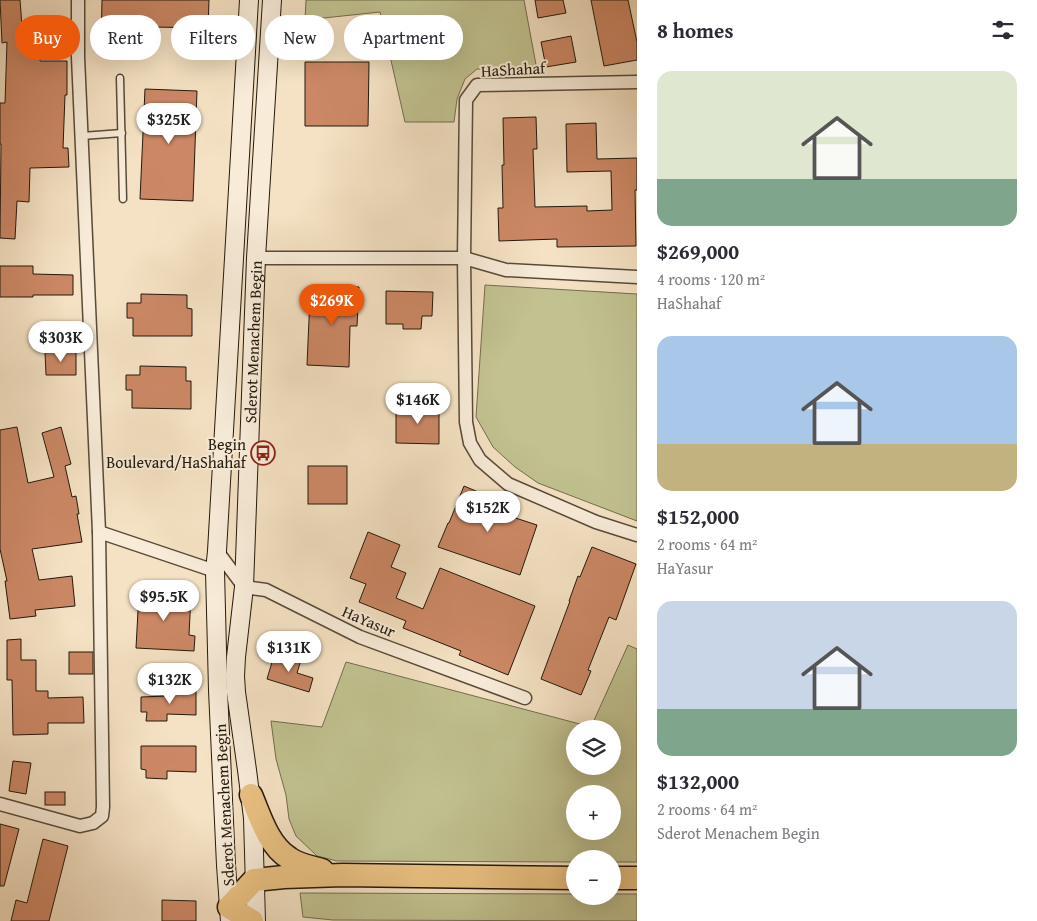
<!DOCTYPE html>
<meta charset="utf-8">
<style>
:root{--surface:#fff;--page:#f7f7f7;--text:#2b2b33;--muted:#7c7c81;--accent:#ea580c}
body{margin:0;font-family:"Gentium Book Plus",serif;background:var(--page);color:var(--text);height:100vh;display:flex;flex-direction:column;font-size:19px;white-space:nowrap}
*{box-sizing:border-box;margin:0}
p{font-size:16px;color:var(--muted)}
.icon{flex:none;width:28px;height:28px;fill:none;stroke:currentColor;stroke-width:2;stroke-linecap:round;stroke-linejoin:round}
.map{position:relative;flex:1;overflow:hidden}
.side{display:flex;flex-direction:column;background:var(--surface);width:400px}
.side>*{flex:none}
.guide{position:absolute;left:15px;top:15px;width:475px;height:45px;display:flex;gap:10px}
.buttons{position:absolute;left:566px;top:720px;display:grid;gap:10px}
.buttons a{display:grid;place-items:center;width:55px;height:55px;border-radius:50%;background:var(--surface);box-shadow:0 5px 20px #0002;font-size:25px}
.price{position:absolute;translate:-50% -42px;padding:0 11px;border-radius:18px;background:#fff;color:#222;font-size:16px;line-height:32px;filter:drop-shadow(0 1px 2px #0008)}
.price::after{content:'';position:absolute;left:50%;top:30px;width:15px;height:11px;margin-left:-8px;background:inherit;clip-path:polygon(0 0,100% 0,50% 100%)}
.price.current{background:var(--accent);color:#fff}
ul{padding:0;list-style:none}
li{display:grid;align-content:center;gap:10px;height:265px;padding:0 20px}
li span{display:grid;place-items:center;height:155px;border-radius:15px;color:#555}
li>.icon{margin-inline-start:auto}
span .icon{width:90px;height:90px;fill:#fffc;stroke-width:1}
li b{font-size:21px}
h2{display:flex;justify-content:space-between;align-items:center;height:60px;padding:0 20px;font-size:21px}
.chip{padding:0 18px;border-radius:22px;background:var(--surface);box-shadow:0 5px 20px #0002;font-size:18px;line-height:45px}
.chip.current{background:var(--accent);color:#fff}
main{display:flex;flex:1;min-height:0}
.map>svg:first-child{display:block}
.green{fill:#c1c290;stroke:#726d4e;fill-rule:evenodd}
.building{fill:#c86;stroke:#23180b}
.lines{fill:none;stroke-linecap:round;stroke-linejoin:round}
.lane-casing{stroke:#584a39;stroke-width:9}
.street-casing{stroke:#584a39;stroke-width:15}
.secondary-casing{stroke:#23180b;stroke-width:20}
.highway-casing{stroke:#23180b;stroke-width:25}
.lane{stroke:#f8ecd9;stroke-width:6}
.street{stroke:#f8ecd9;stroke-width:12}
.secondary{stroke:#f8ecd9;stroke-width:18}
.highway{stroke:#eac182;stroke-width:22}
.labels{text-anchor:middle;stroke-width:4;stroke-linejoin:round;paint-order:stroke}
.street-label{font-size:16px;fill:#23180b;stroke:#f8ecd9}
.poi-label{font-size:16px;fill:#23180b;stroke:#f8ecd9;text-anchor:end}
</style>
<main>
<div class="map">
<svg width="637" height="921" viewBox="0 0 637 921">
<rect width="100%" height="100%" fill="#f5e2c4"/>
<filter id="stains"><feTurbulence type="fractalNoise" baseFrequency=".004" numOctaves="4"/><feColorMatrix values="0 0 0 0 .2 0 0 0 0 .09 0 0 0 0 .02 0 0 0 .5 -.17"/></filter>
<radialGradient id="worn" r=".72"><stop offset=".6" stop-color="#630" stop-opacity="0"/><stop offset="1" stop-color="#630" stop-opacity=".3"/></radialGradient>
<g class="green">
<path d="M306 0H524L537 70 477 69 465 79 457 99 454 122H405L380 12 305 20Z"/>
<path d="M485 285 637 294V521L538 483 515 467 493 447 476 417Z"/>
<path d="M628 645 637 649V862H613L612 859H575V862L337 861 317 856 296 836 289 819 286 795 276 759 271 721 322 727 346 662 591 727ZM575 729H612V766H575ZM575 794H612V831H575Z"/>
<path d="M300 893 575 894V896H612L613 894H637V921L333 920 303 917Z"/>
</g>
<g class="building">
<path d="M0 0H20L22 26 33 25 35 52H40V61H67V95H65L63 148H68L69 167 30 168 29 202 17 201 15 239 0 238 1 144H0V103H5L7 42 2 43Z"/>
<path d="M102 0H209L208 28 152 27V41H129L130 48 101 47Z"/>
<path d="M535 0H563L566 13 538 18Z"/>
<path d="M591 0H628L637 42V60L604 66Z"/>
<path d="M571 36 576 62 546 67 541 42Z"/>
<path d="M305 62H369L368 126H305Z"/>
<path d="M145 89 197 91 193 201 140 199Z"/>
<path d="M536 117 537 149H533L535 207 587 206V211L612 210 611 171 567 172 566 124 596 123 597 159 637 158V190H635L636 246 557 247V239L499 241 498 208H503L502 165H504L503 118Z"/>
<path d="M0 266H33V274L73 275V295H33V297H0Z"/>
<path d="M323 286 359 287 357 326H350L349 367 307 365 310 297 316 298V291L323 292Z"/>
<path d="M386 291 433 292 432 316H422L421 329H403V324H386Z"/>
<path d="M141 294 187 295V308L192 309V336H133V318H127V303H141Z"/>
<path d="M76 351V375H46L45 352Z"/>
<path d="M140 366 186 367V381H191V409L132 408V390H126V375H140Z"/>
<path d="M396 406H439V444L396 443Z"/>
<path d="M17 427 28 483 54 477 42 433 61 427 71 464 65 466 72 497 76 496 79 514H77L82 542 32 549 39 580 72 576 75 606 35 610 36 616 10 619 5 581H7L0 549V430Z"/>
<rect x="308" y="466" width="39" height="38"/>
<path d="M464 486 504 503 500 513 537 525 520 575 438 547 448 523H449Z"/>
<path d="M368 532 400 545 391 567 406 573 396 598 423 609 440 568 535 606 508 675 459 655 461 651 403 628 406 621 359 602 366 584 350 578Z"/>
<path d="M592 547 636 564 616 620 609 617 588 670 591 671 581 695 541 679 570 601H569L578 576 580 577Z"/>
<path d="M139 592 191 595 189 635 195 636 194 651 136 648Z"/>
<path d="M21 639V660H36V691H48V698L83 697 84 723H48V734L13 735 12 680H7V640Z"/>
<rect x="69" y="652" width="24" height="22"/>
<path d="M275 652 301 660 297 673 313 678 309 692 267 679Z"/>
<path d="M167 689H196V715L167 714V721H146L147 712H141V697L167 696Z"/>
<path d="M141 746H196V772L167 771V779L146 778V770L141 769Z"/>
<path d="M13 761 31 763 26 794 9 791Z"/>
<rect x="45" y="792" width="20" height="13"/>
<path d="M0 824 19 829 4 886H0Z"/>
<path d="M43 839 68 846 49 921H11L16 900 27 903Z"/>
<path d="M162 900 196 901V921H162Z"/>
</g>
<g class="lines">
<g class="lane-casing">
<g id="lane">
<path d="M120 78 123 199"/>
<path d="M82 136 122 133"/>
</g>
</g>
<g class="street-casing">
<g id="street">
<path d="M637 82 477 85 466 100 464 258 466 422 470 443 480 460 508 484 596 522 637 535"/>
<path d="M256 258H464L506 270 637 277"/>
<path d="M99 532 215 571"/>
<path d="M217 551 244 587 266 590 360 637 525 698"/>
<path d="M0 804 80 826 93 823 102 816 103 807 99 532 78 57V0"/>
</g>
</g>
<g class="secondary-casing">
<g id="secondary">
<path d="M230 921 226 865 218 690 215 571 217 551 249 0"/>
<path id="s1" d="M256 921 253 818 247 770 236 692 235 676 236 657 244 587 256 258 272 0"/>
</g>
</g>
<g class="highway-casing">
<g id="highway">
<path d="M251 795C260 816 268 845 289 858 298 865 311 867 322 870"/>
<path d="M612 878H637"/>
<path d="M252 921 229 907 254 880 284 877 343 875 575 878"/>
</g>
</g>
<use href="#lane" class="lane"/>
<use href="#street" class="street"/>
<use href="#secondary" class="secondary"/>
<use href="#highway" class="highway"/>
</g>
<defs>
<g id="bus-ring" transform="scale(1.25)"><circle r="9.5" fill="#f8ecd9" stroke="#8f2418" stroke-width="1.5"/><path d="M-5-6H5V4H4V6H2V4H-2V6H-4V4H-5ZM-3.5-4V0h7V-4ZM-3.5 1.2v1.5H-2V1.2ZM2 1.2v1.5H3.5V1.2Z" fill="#8f2418"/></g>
</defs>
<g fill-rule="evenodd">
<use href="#bus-ring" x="263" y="453"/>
</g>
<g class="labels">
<g class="street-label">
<text transform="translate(513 69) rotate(-3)" y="6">HaShahaf</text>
<text dy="6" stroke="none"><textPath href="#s1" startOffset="581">Sderot Menachem Begin</textPath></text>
<text transform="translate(369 621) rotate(23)" y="6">HaYasur</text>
<text transform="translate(224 805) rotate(-93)" y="6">Sderot Menachem Begin</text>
</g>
<g class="poi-label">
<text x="246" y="450">Begin<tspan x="246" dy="18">Boulevard/HaShahaf</tspan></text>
</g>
</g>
<rect width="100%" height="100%" filter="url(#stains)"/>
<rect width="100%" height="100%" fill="url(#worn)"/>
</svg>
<div class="buttons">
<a><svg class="icon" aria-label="layers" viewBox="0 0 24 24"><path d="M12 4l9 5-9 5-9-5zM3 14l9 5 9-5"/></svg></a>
<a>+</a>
<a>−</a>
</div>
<b class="price" style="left:169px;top:145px">$325K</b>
<b class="price current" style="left:332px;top:326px">$269K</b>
<b class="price" style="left:61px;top:363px">$303K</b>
<b class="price" style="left:418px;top:425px">$146K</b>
<b class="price" style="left:488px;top:533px">$152K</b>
<b class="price" style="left:164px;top:622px">$95.5K</b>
<b class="price" style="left:289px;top:673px">$131K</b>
<b class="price" style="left:170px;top:705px">$132K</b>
<div class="guide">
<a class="chip current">Buy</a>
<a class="chip">Rent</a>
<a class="chip">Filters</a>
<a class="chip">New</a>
<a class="chip">Apartment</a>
</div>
</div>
<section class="side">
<h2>8 homes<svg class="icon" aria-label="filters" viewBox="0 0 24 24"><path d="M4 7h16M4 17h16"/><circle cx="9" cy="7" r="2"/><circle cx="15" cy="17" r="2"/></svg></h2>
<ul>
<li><span style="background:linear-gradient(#dfe7d0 70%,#7fa58c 0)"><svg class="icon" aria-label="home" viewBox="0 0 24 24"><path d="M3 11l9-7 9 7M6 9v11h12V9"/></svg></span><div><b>$269,000</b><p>4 rooms · 120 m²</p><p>HaShahaf</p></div></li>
<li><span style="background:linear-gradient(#a9c7e8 70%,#c2b280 0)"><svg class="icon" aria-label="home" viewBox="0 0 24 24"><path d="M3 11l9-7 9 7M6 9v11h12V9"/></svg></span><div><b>$152,000</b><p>2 rooms · 64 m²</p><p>HaYasur</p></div></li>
<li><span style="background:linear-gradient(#c9d6e8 70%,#7fa58c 0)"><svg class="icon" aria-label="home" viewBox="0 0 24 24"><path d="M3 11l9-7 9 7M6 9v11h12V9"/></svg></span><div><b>$132,000</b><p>2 rooms · 64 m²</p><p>Sderot Menachem Begin</p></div></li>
</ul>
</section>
</main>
